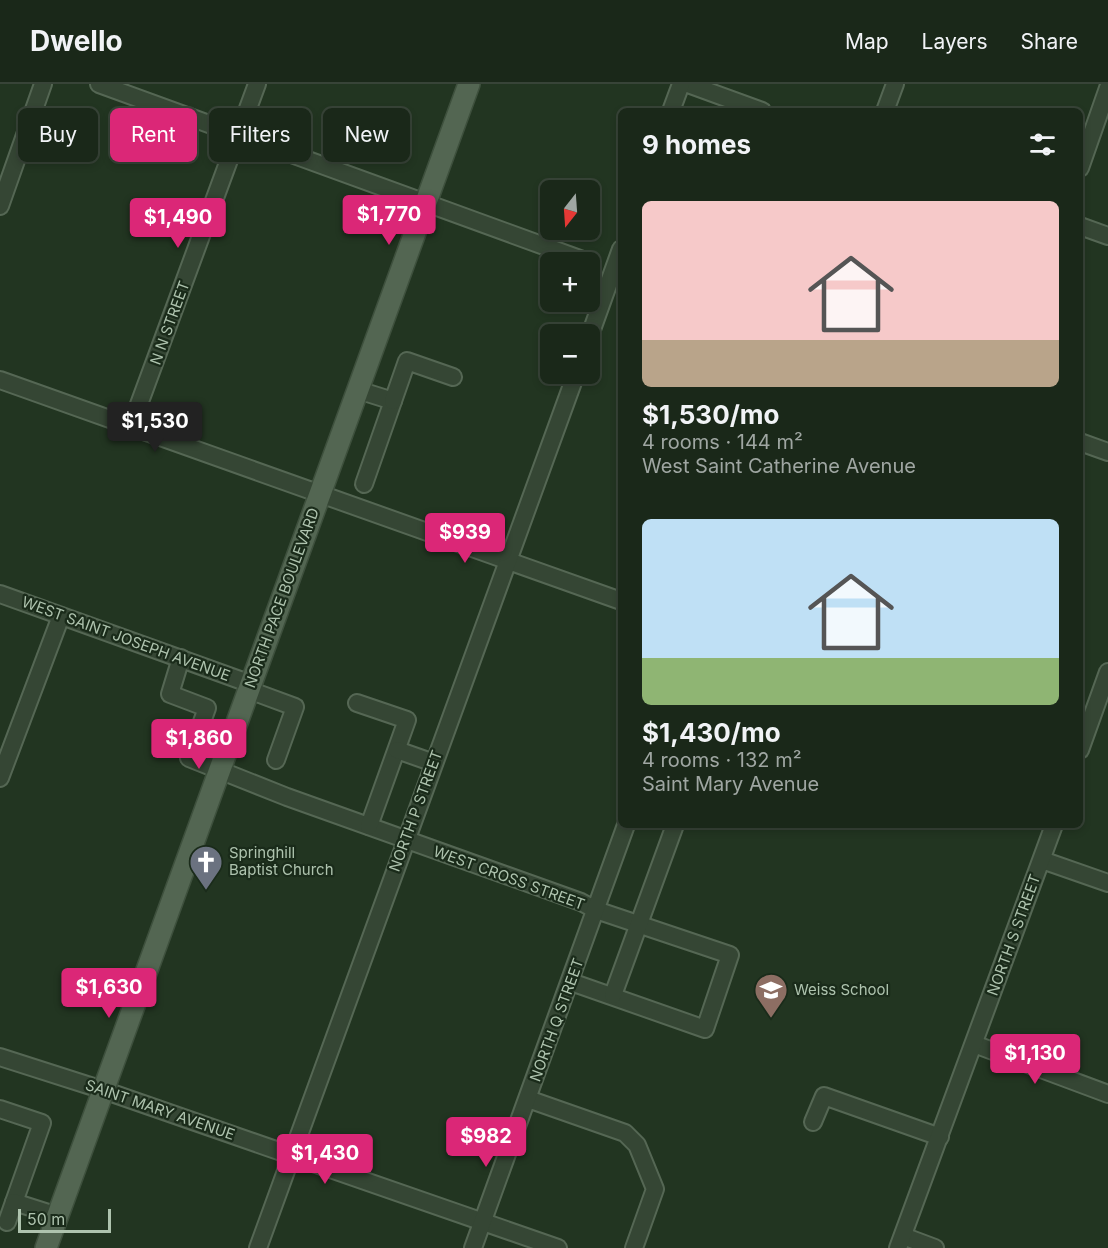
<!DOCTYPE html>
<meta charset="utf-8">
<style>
:root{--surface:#1a2819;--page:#233022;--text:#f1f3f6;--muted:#9fa6a2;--line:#384438;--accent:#db2777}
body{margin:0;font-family:Inter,sans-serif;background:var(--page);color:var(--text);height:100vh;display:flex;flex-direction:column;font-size:22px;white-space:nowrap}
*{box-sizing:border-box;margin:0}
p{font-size:20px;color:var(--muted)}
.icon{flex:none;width:33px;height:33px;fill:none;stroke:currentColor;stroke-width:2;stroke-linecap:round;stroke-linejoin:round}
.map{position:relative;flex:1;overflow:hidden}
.sheet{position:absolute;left:618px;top:24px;width:465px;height:720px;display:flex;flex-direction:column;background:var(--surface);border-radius:9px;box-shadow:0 3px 9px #0003,0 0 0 2px var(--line)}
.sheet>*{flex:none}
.guide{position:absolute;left:18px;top:24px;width:510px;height:54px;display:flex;gap:12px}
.needle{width:39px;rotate:197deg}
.buttons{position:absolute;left:540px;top:96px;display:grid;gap:12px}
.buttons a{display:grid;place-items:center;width:60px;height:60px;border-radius:9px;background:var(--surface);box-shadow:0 3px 9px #0003,0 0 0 2px var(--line);font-size:30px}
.scale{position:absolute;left:18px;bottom:15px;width:93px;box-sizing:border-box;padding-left:6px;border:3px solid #aec3ae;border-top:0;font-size:16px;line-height:21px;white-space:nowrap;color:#aec3ae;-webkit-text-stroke:4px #1a2b1a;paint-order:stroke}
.price{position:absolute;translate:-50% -51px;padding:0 14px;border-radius:6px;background:var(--accent);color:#fff;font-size:20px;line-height:39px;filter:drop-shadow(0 2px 3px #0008)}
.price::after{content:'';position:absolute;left:50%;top:36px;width:18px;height:14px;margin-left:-9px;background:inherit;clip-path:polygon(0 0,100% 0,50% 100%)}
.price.active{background:#222;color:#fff}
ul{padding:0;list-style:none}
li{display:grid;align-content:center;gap:12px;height:318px;padding:0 24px}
li span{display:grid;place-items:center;height:186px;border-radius:9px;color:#555}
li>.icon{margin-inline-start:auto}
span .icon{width:108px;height:108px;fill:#fffc;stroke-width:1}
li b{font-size:26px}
h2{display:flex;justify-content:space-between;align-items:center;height:72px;padding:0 24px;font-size:26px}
.chip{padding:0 21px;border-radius:9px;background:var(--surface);box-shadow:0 3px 9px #0003,0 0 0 2px var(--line);font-size:21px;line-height:54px}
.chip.active{background:var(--accent);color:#fff}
header{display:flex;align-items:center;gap:36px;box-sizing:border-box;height:84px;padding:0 30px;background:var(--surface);border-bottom:2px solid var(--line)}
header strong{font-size:28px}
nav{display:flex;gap:33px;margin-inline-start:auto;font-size:21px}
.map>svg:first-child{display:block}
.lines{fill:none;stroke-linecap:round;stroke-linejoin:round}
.minor-casing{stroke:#556754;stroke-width:20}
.major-casing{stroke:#3e503d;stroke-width:24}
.minor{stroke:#354634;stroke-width:16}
.major{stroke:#536652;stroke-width:21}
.labels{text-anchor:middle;stroke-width:4.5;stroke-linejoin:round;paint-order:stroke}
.street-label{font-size:15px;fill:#aec3ae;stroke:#1a2b1a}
.poi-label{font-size:15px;fill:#aec3ae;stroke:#1a2b1a;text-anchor:start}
</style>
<header>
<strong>Dwello</strong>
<nav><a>Map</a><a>Layers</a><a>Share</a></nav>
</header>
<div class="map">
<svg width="1108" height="1164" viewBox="0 0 1108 1164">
<rect width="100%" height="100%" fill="#223521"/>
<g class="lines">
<g class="minor-casing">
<g id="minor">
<path d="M99 0 588 178"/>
<path d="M688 0 762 27"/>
<path d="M671 27 681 0"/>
<path d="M885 27 895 0"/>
<path d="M1080 84 1108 4"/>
<path d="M0 122 43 0"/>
<path d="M1080 142 1108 152"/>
<path d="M590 251 621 165"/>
<path d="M0 296 621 517"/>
<path d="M358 306 393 317 364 400"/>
<path d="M393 317 407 277 453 293"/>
<path d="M131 342 257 0"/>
<path d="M1080 358 1108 368"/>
<path d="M0 510 251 600"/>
<path d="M181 574 170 610 207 624 189 674 287 713 581 818 596 826 730 871 705 945 571 898"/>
<path d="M249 606 295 623 276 676"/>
<path d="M357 619 407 636 369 742"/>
<path d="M397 666 434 679"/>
<path d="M1080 666 1108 588"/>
<path d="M0 694 61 532"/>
<path d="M1042 776 1108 799"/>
<path d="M613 911 675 741"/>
<path d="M974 960 1108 1010"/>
<path d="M0 973 103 1006 558 1164"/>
<path d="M528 1015 625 1049 637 1061 655 1105 634 1164"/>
<path d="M0 1025 42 1039 7 1138"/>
<path d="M813 1038 824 1012 940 1053"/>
<path d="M14 1118 58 1132"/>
<path d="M903 1152 935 1164"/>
<path d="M258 1164 576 290"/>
<path d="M473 1164 626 741"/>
<path d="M898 1164 1054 741"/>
</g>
</g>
<g class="major-casing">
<path id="major" d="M46 1164 469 0"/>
</g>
<use href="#minor" class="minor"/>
<use href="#major" class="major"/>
</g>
<defs>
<g id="church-pin" transform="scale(1.725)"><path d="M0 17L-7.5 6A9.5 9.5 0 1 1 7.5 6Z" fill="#6b7280" stroke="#1a2b1a"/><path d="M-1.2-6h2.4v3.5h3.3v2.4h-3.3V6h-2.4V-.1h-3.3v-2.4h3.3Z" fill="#fff"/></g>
<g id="school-pin" transform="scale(1.725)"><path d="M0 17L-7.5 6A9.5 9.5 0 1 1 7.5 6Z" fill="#8d6e63" stroke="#1a2b1a"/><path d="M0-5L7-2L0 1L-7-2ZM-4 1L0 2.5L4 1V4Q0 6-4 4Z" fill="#fff"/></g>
</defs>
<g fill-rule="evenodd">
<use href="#church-pin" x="206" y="778"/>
<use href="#school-pin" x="771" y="906"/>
</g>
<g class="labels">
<g class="street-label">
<text transform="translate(170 239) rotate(-70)" y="5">N N STREET</text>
<text transform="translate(282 514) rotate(-70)" y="5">NORTH PACE BOULEVARD</text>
<text transform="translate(126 555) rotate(20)" y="5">WEST SAINT JOSEPH AVENUE</text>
<text transform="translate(416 727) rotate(-70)" y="5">NORTH P STREET</text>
<text transform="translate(509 794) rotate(20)" y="5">WEST CROSS STREET</text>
<text transform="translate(1014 851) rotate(-70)" y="5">NORTH S STREET</text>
<text transform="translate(557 936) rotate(-70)" y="5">NORTH Q STREET</text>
<text transform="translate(160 1026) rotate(19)" y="5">SAINT MARY AVENUE</text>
</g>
<g class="poi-label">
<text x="229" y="774">Springhill<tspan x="229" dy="17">Baptist Church</tspan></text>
<text x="794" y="911">Weiss School</text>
</g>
</g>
</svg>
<div class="buttons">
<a><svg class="needle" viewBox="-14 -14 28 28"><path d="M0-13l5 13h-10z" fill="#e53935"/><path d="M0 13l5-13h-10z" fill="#9fa6a2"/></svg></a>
<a>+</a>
<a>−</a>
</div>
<div class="scale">50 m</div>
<b class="price" style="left:389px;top:162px">$1,770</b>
<b class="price" style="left:178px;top:165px">$1,490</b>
<b class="price active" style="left:155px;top:369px">$1,530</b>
<b class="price" style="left:465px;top:480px">$939</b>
<b class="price" style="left:199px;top:686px">$1,860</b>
<b class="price" style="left:109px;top:935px">$1,630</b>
<b class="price" style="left:1035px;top:1001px">$1,130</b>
<b class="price" style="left:486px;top:1084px">$982</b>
<b class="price" style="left:325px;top:1101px">$1,430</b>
<div class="guide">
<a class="chip">Buy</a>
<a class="chip active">Rent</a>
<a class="chip">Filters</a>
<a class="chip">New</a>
</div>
<section class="sheet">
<h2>9 homes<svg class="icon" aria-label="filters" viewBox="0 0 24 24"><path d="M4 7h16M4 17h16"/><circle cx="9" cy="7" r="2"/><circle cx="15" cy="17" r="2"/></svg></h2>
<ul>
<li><span style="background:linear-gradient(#f6c9c9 75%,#b9a48a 0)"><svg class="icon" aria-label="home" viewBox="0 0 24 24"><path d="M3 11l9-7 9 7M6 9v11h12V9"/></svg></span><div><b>$1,530/mo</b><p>4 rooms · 144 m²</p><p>West Saint Catherine Avenue</p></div></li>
<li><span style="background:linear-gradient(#bfe0f5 75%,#8fb573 0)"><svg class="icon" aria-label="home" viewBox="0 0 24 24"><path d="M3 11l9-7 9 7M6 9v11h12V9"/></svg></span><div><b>$1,430/mo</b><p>4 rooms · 132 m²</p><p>Saint Mary Avenue</p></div></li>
</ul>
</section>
</div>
